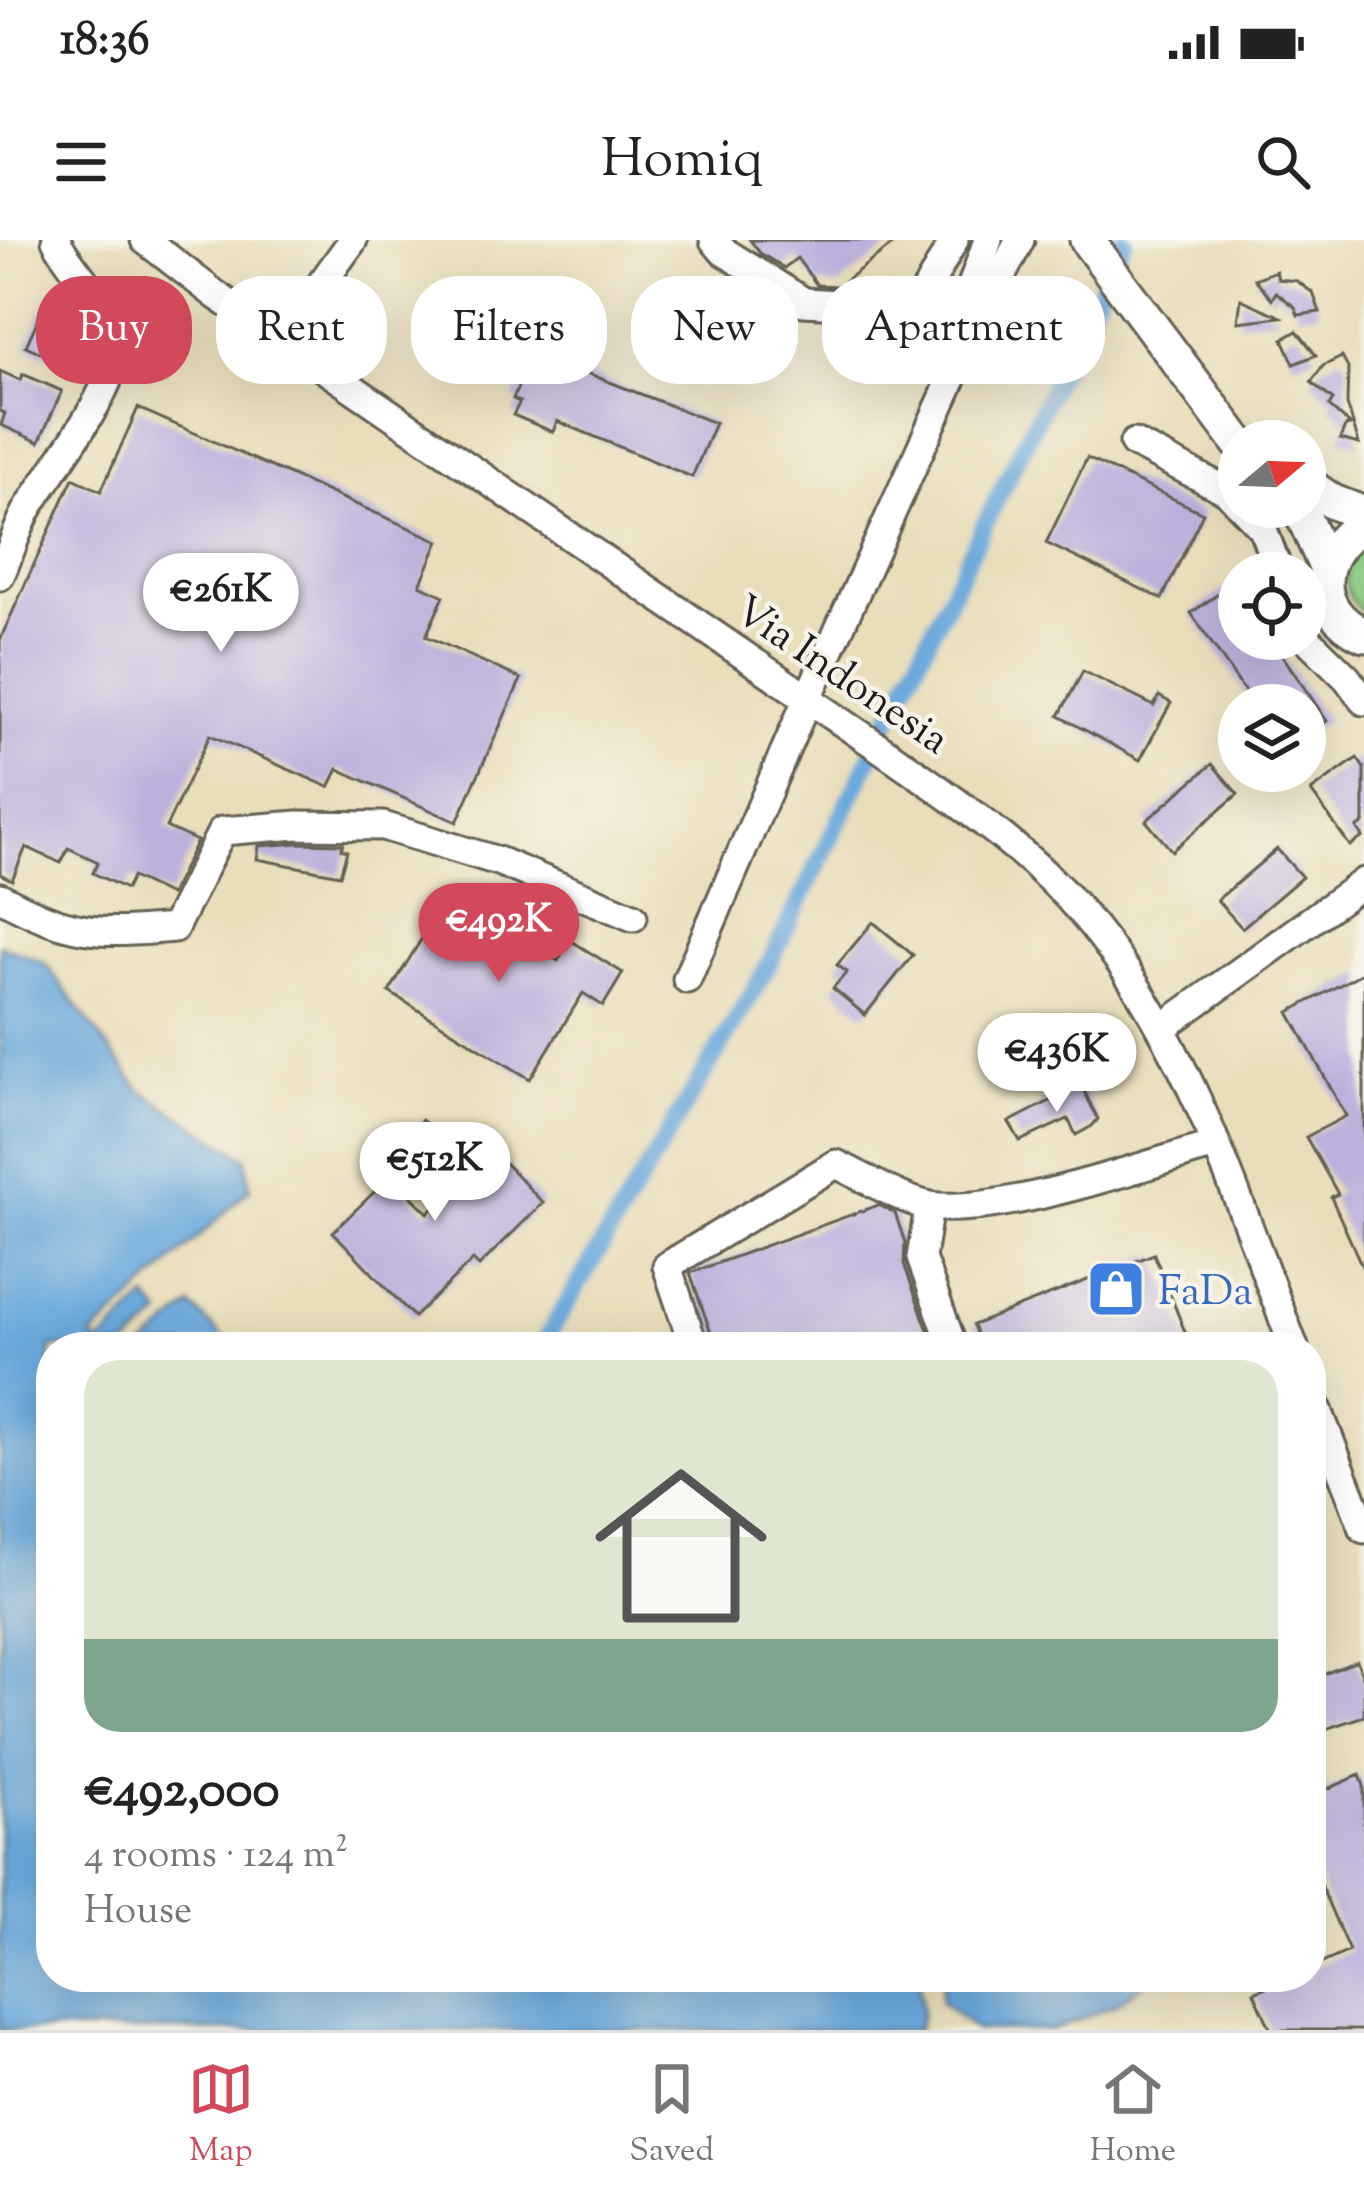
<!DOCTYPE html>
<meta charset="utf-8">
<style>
:root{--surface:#fff;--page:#f2f2f2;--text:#222;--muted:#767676;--line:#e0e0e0;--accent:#d1495b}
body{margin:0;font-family:"Sorts Mill Goudy",serif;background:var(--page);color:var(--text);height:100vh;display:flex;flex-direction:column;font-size:45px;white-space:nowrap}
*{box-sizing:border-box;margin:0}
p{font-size:39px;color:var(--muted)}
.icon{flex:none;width:66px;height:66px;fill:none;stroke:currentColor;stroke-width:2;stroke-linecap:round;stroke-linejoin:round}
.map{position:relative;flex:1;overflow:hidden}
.sheet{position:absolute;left:36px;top:1092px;width:1290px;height:660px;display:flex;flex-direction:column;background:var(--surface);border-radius:48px;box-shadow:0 12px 48px #0002}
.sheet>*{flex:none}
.guide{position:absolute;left:36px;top:36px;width:1293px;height:108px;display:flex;gap:24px}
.needle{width:78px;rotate:71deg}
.tools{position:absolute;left:1218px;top:180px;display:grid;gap:24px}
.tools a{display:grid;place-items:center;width:108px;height:108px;border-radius:50%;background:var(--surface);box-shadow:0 12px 48px #0002;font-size:60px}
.price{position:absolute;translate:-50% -102px;padding:0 27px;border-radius:42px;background:#fff;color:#222;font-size:39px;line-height:78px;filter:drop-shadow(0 3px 6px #0008)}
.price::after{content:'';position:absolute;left:50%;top:72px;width:36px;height:27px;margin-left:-18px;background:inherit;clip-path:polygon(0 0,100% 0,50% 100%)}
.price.selected{background:var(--accent);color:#fff}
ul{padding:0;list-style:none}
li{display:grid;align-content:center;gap:24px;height:636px;padding:0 48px}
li+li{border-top:3px solid var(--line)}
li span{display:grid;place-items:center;height:372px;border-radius:36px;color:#555}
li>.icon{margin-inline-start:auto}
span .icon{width:216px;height:216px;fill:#fffc;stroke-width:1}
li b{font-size:51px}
.chip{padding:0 42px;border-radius:48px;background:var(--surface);box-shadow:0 12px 48px #0002;font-size:42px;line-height:108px}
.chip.selected{background:var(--accent);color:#fff}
.status{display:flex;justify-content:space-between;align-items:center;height:84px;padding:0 60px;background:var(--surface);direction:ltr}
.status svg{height:33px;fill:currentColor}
header{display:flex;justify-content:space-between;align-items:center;height:156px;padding:0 48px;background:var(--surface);font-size:54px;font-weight:600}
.tab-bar{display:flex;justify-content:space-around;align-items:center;height:168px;border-top:3px solid var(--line);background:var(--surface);font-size:33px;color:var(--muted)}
.tab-bar a{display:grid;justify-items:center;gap:6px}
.tab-bar .selected{color:var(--accent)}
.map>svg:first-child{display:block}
.green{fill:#87c880;stroke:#52724e;stroke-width:3}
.water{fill:#6aa9dc;stroke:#43627c;stroke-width:3}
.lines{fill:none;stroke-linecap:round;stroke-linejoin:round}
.canal{stroke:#6aa9dc;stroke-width:18}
.building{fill:#bcb1dd}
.minor-casing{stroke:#646053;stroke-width:33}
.major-casing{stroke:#646053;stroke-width:39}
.minor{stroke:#fff;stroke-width:27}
.major{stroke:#fff;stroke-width:33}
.labels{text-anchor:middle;stroke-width:9;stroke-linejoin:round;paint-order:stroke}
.street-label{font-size:42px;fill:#1c1c1c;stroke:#f7f3e8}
.shop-label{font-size:42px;fill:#366cbe;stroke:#f7f3e8;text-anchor:start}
</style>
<div class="status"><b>18:36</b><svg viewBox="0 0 49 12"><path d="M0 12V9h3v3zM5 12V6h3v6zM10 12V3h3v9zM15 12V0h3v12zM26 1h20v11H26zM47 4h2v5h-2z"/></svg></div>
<header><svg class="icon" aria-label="menu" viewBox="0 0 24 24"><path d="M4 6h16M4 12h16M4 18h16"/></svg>Homiq<svg class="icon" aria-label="search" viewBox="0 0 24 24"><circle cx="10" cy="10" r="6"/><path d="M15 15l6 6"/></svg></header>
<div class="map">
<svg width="1364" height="1790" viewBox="0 0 1364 1790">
<rect width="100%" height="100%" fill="#f7f3e8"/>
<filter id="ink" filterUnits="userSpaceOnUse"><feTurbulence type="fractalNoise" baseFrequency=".00833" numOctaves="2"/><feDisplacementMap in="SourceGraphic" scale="24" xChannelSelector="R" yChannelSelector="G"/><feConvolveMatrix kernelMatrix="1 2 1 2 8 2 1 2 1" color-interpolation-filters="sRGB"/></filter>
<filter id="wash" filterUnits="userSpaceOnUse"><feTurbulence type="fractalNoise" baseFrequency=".004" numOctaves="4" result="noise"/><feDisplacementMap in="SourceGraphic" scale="48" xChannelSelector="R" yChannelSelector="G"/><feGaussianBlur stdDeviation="2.7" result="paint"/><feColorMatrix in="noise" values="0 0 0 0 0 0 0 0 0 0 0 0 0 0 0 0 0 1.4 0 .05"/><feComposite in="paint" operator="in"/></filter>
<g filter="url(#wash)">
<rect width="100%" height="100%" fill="#e9deba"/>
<path class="green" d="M1364 305V374C1340 354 1337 325 1364 305Z"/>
<g class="water">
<path d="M0 705 44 722 140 850 246 918 250 949 92 1097 99 1104 147 1058 162 1075 127 1107H51V1737H919L922 1773 918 1790H0Z"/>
<path d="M191 1066 233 1107H145Z"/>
<path d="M943 1737H1153L1115 1765 1054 1790H976L941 1762Z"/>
</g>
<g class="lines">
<path class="canal" d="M541 1107 767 728 1124 0"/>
</g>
<g id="blocks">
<g class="building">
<path d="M750 0H899L838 46 817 45 797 18 784 28 760 13Z"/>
<path d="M1276 31 1278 39 1297 41 1313 53 1320 72 1298 75 1295 67 1276 52 1272 59 1255 39Z"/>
<path d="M49 55 80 68 73 84 96 94 97 112 67 99 57 120 26 106Z"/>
<path d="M1241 59 1281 77 1238 82Z"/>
<path d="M1297 91 1316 115 1294 124 1283 99Z"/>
<path d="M538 114 715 183 692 237 557 181 553 192 513 175 520 162 513 159 520 142 527 144Z"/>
<path d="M1342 117 1348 128 1347 164 1359 204 1340 199 1345 187 1350 185 1329 166 1333 160 1311 142 1323 126Z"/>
<path d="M0 131 20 140 23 134 62 151 39 202 1 185 5 173 0 171Z"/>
<path d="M138 168 439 301 420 345 444 356 426 396 521 439 457 582 338 529 329 547 210 495 166 587 197 601 170 655 132 637 126 649 93 633 98 622 68 608 61 623 26 607 12 640 0 634V400L73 238 101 251Z"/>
<path d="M1087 218 1203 273 1162 359 1046 303Z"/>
<path d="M1234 343 1239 351V399H1271L1327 481 1305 497V465H1254L1191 373Z"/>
<path d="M1083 431 1154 466 1159 456 1171 463 1140 520 1059 476Z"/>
<path d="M1357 518 1364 528V583L1357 588 1363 597 1350 606 1311 551Z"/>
<path d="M1212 524 1238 554 1172 611 1146 581Z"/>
<path d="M299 603 343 604 341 609 347 611 340 635 257 619 259 606Z"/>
<path d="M1277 609 1302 637 1242 688 1217 660Z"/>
<path d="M449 654 558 721 570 700 623 733 603 766 583 753 530 839 389 752Z"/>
<path d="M873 682 913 715 865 775 833 748 847 732 837 725Z"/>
<path d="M1364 732V1031L1331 957 1338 954 1306 897 1346 876 1289 772Z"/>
<path d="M1081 845 1098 879 1092 886 1076 895 1068 879 1020 901 1009 882Z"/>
<path d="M422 880 444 902 400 945 428 973 493 910 543 963 479 1026 473 1020 414 1077 333 992 408 919 396 906Z"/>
<path d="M878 965 895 973 905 1003 904 1024 934 1107H716L690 1033Z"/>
<path d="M1154 1014 1191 1107H981L973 1085Z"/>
<path d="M1357 1421 1364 1440V1476L1311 1494V1439Z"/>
<path d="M1360 1535 1364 1546V1790H1271L1254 1752 1290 1737H1311V1728L1349 1711 1311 1623V1556Z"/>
</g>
</g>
</g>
<g filter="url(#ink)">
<use href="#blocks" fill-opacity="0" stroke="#646053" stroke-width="3"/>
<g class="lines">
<g class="minor-casing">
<g id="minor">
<path d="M145 0 216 55 899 521C964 567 1030 612 1082 673 1189 798 1235 956 1294 1107"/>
<path d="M714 0 723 11 804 62 963 71 980 77"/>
<path d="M916 69 954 0"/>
<path d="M963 71 988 0"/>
<path d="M282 98 353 0"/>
<path d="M1134 203 1227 251 1239 264"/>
<path d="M1242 267 1263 289 1279 333"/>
<path d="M0 336C10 314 17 288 29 267 51 229 126 140 115 95 105 58 73 33 56 0"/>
<path d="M1305 397 1347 438 1364 461"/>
<path d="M0 657C71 695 95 695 174 688L222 591 298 585 383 586 498 621 633 677"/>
<path d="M687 739 807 460 980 77 1020 0"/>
<path d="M1162 788 1364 642"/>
<path d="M929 966 921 1018 953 1107"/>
<path d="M694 1107 667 1026 836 924C862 936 904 962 931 966 1000 976 1144 925 1215 905"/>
<path d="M1311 1152 1364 1289"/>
</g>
</g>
<g class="major-casing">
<g id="major">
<path d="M1087 0 1239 203"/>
<path d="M1305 243 1333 262 1364 274"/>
<path d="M1295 267 1305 280 1326 327"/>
<path d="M1364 284C1315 312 1309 370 1364 395"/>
</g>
</g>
<use href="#minor" class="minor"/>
<use href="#major" class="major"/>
</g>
</g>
<defs>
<g id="shop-square" transform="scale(3)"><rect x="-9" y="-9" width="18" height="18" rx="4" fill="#3f7fe0" stroke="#f7f3e8"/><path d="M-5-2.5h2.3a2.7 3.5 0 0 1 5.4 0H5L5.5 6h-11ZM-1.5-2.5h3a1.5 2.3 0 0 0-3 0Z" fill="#fff"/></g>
</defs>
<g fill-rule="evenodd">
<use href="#shop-square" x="1116" y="1049"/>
</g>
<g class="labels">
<g class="street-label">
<text transform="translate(843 433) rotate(34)" y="15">Via Indonesia</text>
</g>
<g class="shop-label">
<text x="1158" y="1064">FaDa</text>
</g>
</g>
</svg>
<div class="tools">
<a><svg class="needle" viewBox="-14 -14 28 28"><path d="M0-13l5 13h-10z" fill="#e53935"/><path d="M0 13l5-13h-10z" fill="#767676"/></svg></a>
<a><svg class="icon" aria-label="locate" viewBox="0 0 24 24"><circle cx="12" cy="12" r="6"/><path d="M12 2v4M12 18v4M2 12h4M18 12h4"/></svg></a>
<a><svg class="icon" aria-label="layers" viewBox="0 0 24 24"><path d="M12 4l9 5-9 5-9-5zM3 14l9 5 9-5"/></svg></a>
</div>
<b class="price" style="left:221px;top:415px">€261K</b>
<b class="price selected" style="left:499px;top:745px">€492K</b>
<b class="price" style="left:1057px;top:875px">€436K</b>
<b class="price" style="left:435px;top:984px">€512K</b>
<div class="guide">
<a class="chip selected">Buy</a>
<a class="chip">Rent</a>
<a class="chip">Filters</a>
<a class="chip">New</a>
<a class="chip">Apartment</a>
</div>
<section class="sheet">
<ul>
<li><span style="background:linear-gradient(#dfe7d0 75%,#7fa58c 0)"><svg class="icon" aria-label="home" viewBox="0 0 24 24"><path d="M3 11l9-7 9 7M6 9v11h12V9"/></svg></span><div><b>€492,000</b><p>4 rooms · 124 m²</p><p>House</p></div></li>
</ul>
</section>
</div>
<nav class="tab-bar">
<a class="selected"><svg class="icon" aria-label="map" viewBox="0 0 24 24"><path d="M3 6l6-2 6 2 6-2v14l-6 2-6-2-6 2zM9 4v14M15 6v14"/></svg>Map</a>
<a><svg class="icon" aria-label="saved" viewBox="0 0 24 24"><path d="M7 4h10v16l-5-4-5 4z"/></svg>Saved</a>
<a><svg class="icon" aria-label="home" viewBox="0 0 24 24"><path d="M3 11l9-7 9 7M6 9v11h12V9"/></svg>Home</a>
</nav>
